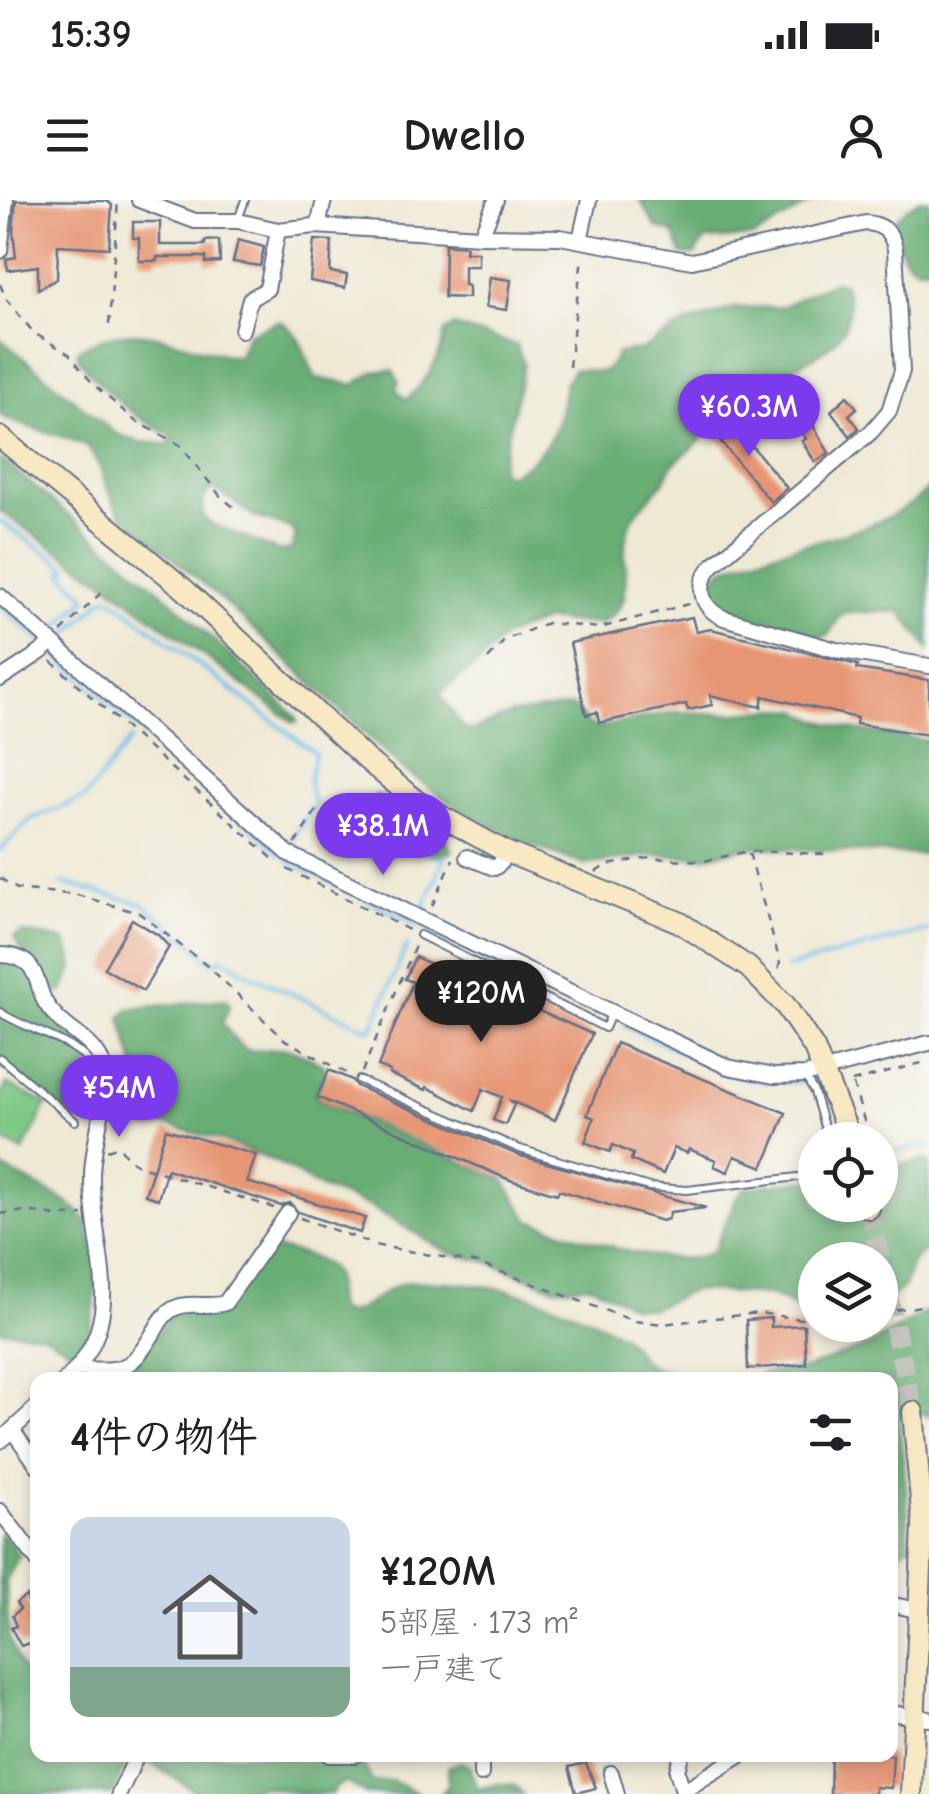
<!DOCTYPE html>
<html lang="ja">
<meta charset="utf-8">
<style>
:root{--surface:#fff;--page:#f6f6f6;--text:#202124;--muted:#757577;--accent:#7c3aed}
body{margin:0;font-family:"Comic Neue","Klee One",sans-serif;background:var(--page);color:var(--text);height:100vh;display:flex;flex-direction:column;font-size:38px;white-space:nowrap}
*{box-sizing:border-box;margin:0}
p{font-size:32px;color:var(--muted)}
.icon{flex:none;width:55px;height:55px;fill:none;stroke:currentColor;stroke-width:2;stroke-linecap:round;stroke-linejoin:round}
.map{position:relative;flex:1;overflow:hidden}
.drawer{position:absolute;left:30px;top:1172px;width:868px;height:390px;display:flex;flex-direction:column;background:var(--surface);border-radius:20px;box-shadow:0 5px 15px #0003}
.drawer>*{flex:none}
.controls{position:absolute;left:798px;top:922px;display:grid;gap:20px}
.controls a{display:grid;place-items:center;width:100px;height:100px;border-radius:50%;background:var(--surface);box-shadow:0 5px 15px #0003;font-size:50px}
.price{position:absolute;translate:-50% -85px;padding:0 22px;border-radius:35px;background:var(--accent);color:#fff;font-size:32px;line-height:65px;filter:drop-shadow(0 2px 5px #0008)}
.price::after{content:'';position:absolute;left:50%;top:60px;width:30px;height:22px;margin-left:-15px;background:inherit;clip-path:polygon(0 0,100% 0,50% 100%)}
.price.current{background:#222;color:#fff}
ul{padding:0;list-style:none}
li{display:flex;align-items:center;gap:30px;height:250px;padding:0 40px}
li span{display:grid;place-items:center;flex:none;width:280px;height:200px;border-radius:20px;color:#555}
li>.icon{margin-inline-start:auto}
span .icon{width:120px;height:120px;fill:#fffc;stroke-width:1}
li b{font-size:42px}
h2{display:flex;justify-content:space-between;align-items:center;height:120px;padding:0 40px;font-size:42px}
.status{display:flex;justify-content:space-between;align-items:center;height:70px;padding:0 50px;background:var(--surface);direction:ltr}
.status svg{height:28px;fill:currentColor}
header{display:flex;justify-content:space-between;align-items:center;height:130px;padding:0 40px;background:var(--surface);font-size:45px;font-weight:700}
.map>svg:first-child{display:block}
.green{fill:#7fc986;stroke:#4d7c72;stroke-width:2.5}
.forest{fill:#67ad73;stroke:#416e68;stroke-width:2.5;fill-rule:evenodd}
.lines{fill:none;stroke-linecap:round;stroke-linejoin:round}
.stream{stroke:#71beeb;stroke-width:4}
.building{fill:#e79674}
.secondary-tunnel{stroke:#c5c4bc;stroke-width:20;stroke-dasharray:20 10;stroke-linecap:butt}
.lane-casing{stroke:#657087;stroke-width:10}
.street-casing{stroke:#657087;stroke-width:18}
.secondary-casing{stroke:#657087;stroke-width:24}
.path{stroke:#657087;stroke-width:2.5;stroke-dasharray:8 8;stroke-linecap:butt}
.lane{stroke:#fff;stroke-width:6}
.street{stroke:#fff;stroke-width:14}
.secondary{stroke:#f8e8c3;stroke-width:20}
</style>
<div class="status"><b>15:39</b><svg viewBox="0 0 49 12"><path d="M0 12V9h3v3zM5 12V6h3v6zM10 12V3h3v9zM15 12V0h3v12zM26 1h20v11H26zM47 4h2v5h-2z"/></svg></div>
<header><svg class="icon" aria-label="menu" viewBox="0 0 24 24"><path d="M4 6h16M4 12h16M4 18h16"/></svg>Dwello<svg class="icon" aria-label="person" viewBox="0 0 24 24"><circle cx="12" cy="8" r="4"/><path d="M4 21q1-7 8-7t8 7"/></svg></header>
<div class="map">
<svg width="929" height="1594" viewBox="0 0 929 1594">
<rect width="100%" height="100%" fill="#f6f6f2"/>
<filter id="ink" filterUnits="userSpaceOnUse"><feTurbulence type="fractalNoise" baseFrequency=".01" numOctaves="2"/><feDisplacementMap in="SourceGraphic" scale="20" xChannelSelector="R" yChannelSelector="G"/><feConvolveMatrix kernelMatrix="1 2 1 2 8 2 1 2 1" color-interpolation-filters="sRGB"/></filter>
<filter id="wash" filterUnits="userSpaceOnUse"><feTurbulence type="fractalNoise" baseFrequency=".0048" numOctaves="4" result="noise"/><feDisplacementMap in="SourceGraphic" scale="40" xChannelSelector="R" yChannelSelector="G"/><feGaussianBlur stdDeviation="2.25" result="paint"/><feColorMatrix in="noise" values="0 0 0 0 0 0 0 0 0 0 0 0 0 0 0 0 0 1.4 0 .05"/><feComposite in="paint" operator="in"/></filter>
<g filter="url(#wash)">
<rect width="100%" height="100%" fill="#efe9d4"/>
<path class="green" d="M7 884 47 904 23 951 0 939V897Z"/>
<g class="forest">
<path d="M640 0H815L754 37 705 40 695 55 682 54 673 33 656 27Z"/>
<path d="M919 0H929V67C925 67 916 67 913 65 903 61 892 32 895 22 898 13 913 6 919 0Z"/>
<path d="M834 81 843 83C868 142 806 160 764 181 744 191 726 207 710 223 704 229 705 236 699 242 691 251 678 257 671 267 668 271 667 277 664 281 652 297 634 310 628 329 616 368 644 400 600 424L546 420 515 432 503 438 481 461 445 489 441 496 463 527 470 531 512 514 567 507H573L592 527H600L675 512 731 514 776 509 798 510 814 519 849 529 929 541V655L749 647 703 657 650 655 585 665 520 641 460 609 404 570 220 398 122 315C106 295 102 262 90 250 76 235 23 230 0 215V139L115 233 138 242 168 244 172 238 169 235C130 215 104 191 78 158V150C139 113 176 148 238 157L248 134 279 121C302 131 305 158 316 178L353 185 374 172 393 170 399 182 396 190 406 200C426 182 441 159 445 132L454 126 516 145 524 164 500 269 506 275C527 269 550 246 557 224 563 207 561 184 573 170 599 168 602 183 618 153L641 150 685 124 734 108 781 107ZM213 288 254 316 291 328 296 335 292 349 280 352 209 323C198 314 202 295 213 288Z"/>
<path d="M0 258 172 401 296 517 297 522H293L110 386 0 311Z"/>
<path d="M929 288V449L900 411 846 413 840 416 828 435 815 439C789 431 672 413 723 369 784 342 881 339 929 288Z"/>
<path d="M376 594 447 641 452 652 441 656 414 647 381 643 367 626 368 602Z"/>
<path d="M22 733 60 739 68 744 74 767 63 791 58 793C47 786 19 749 14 737Z"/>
<path d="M0 760 24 766 88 851 96 915 91 922 76 918 0 863Z"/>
<path d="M226 799 230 805 222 823C251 862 244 848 285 849 299 850 313 860 324 866L326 870 316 895 317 899 504 980 529 1020C571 1033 675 1076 713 1051L737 997 745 988 815 979V1005H852L855 1015 883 1011 880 968 929 960V1046L912 1062 904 1087 880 1107V1060H815V1116L770 1095 694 1090 650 1109 633 1106 591 1085 555 1088 489 1062 449 1053 371 1007 321 988 279 963 223 941 164 924 149 927 133 918 132 913 143 892 121 818 128 809Z"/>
<path d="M0 967C22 979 64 996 81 1014 102 1037 100 1124 81 1149L71 1150 42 1134 0 1130Z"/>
<path d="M272 1048C291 1051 333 1057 336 1081 337 1094 332 1101 341 1113 366 1115 384 1084 410 1082 487 1079 556 1097 623 1136 637 1144 636 1160 654 1167 673 1175 693 1170 713 1180H77L84 1174 129 1170 174 1112 218 1109Z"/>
<path d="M929 1110V1217L924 1213 903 1216 899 1220 907 1296 908 1346 899 1353 890 1350V1180H746L761 1174 807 1168 868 1146Z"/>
<path d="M0 1334 7 1338 19 1356 6 1381 9 1439 21 1468 37 1483 38 1555H117L126 1564 113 1594H0Z"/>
<path d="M144 1555H317C331 1561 347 1554 359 1560 365 1563 369 1576 372 1582L392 1581 419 1594H366L346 1582 337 1586 332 1594H302L261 1586 237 1594H200L149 1562Z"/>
<path d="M460 1562 469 1566 477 1589 499 1584 514 1585 523 1594H440L448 1586V1567Z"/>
</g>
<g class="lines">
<g class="stream">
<path d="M0 321 68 368 63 373 87 398 55 429"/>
<path d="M0 405 43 444"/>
<path d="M64 437 103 399 110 397 315 553C312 570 304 587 315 602L294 637"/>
<path d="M49 449 281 655"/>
<path d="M323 612 380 645 414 648 444 659 422 712"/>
<path d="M0 650 31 619 85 598 131 539"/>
<path d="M288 661 598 813"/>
<path d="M62 683 143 704 215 763 222 758 249 774 371 830 407 745"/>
<path d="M786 768 929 730"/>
<path d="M625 826 726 873 769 882"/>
<path d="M783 882H801"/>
<path d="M883 954 929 945"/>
<path d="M890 1412 900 1420"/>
</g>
</g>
<g id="blocks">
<g class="building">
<path d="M16 0 107 1 112 5 109 48 58 45 57 79 38 89V66L8 70 6 59 16 57 13 31Z"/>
<path d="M133 22H160V45H205V41L219 40 220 62 206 63V57H157V61H139V38H133Z"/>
<path d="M238 40 264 47 260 66 233 62Z"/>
<path d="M314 40 332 41 330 72 347 75 345 88 310 81Z"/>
<path d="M445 44 466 46 465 52H478V66H464V85L468 86V98L444 97Z"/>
<path d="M490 77 511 80 507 110 486 107Z"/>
<path d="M795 194 829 253 815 262 802 241 806 239 781 204Z"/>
<path d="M847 196 857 208 849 215 859 228 850 236 831 211Z"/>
<path d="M727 216 787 288 771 302 711 230Z"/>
<path d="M692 417 696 432 711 429 858 465 857 469 929 480V535L856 524 857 518 763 496 761 507 710 495 712 505 688 510 686 504 599 523 597 512 586 515 570 443Z"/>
<path d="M132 719 158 735 169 747 143 791 104 768Z"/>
<path d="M415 757 592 834 555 920 511 901 514 905 505 925 493 920 502 897 483 889 474 911 427 887 426 890 389 874 390 871 378 866 413 782 405 779Z"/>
<path d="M616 843 786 913 763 967 735 956 728 972 714 966 716 960 689 949 687 953 674 948 663 974 631 960 633 954 613 945 610 952 585 942 594 918 587 915Z"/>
<path d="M329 870 352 880 356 886 518 955 706 1008 670 1012 668 1019 662 1021 559 990 557 994 510 980 317 897Z"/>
<path d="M166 929 256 955 247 982 365 1018 360 1033 298 1012 290 1003 281 1006 167 969 158 999 145 995Z"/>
<path d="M771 1118V1127L804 1125 806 1164 748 1169 746 1120Z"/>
<path d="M26 1396 37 1427 38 1440 21 1446 11 1428 16 1426 12 1416 20 1409 16 1403Z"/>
<path d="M831 1555H893L891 1588 875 1587V1594H830Z"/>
<path d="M586 1563 596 1588 576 1593 569 1567Z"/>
</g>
</g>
</g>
<g filter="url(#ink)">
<use href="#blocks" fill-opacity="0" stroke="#657087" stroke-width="2.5"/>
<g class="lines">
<path class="secondary-tunnel" d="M869 1008 913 1212"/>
<g class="lane-casing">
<g id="lane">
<path d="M238 20 245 0"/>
<path d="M420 735 605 828 612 812"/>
<path d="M0 812C25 830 80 841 94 869 99 879 96 891 97 901L102 903"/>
<path d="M0 858 75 921"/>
<path d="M805 876 814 892 828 940"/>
<path d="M359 880 520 949 649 987 687 990 815 975"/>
</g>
</g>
<g class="street-casing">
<g id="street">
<path d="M139 0 195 21H238L278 30 315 26 481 36 560 37 692 61 866 23C882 24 892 32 895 49L902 171 889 211 871 232 713 365C695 385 700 408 724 418L836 450 929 466"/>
<path d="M318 26 324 0"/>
<path d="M481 36 496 0"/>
<path d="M580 40 589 0"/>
<path d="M0 51 6 0"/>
<path d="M242 130 250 99 267 89 278 30"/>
<path d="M0 396 289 654 612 812 728 867 774 876 805 875 929 843"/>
<path d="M0 479 41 452 51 442"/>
<path d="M467 657 494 668 500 664 506 652"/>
<path d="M0 755C11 755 21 757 29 765 38 775 39 791 45 802 65 836 103 837 107 882 103 913 93 944 92 974 90 1051 132 1118 65 1180"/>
<path d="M77 1169C118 1170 129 1174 151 1137 157 1128 161 1117 170 1111 186 1099 207 1109 225 1103L288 1013"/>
<path d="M12 1230 38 1266"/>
<path d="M0 1241 38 1206"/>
<path d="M0 1311 38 1361"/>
<path d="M890 1404 920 1411"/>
<path d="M890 1513 929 1519"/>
<path d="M329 1555H355"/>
<path d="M481 1555V1574"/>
<path d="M681 1555 677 1571 684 1594"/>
<path d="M611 1573 617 1594"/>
<path d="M683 1591 741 1555"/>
<path d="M119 1594 137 1555"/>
</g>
</g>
<g class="secondary-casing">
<g id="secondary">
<path d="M0 237 183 388 367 560 421 605 506 652 679 722 748 767 785 805 814 848 851 940"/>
<path d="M868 1005 869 1008"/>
<path d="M911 1594 923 1324 913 1212"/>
</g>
</g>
<g class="path">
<path d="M0 84 6 99 34 133 69 154 93 184 134 220 180 245 221 297 235 308"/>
<path d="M109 125 118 0"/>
<path d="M569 167 582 57"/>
<path d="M61 432 103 391"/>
<path d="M488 459 505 440 547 423 600 428 692 403"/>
<path d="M51 461 272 658"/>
<path d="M295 644 319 606"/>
<path d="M749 653 780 762 777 775"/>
<path d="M287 669 409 730"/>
<path d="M596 672 606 665 650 658 704 661 749 651 825 654"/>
<path d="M0 678 17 689 77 695 139 713 211 769 285 840 350 875"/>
<path d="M432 706 453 659"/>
<path d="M362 872 415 746"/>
<path d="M852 882 929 861"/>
<path d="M853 884 870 940"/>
<path d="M107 950 119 946 128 959 138 965 274 1008"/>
<path d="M0 1014 26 1011 56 1016 83 1015"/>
<path d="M300 1018 379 1046 477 1063 634 1121 663 1124 759 1113 815 1121"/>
<path d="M880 1112 929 1105"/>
</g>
<use href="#lane" class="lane"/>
<use href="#street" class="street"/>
<use href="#secondary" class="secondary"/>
</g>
</g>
</svg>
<div class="controls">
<a><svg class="icon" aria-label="locate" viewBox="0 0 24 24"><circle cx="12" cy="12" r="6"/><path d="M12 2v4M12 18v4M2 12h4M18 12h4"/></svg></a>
<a><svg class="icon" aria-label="layers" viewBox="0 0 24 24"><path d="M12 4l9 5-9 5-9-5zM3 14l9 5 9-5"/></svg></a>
</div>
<b class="price" style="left:749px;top:259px">¥60.3M</b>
<b class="price" style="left:383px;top:678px">¥38.1M</b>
<b class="price current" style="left:481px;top:845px">¥120M</b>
<b class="price" style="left:119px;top:940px">¥54M</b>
<section class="drawer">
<h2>4件の物件<svg class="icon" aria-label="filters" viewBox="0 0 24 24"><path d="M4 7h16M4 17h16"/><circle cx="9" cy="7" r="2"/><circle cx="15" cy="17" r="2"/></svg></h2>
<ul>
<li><span style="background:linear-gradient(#c9d6e8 75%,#7fa58c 0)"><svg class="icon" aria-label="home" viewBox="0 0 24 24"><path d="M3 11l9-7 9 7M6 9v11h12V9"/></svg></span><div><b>¥120M</b><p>5部屋 · 173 m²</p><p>一戸建て</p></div></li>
</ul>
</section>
</div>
